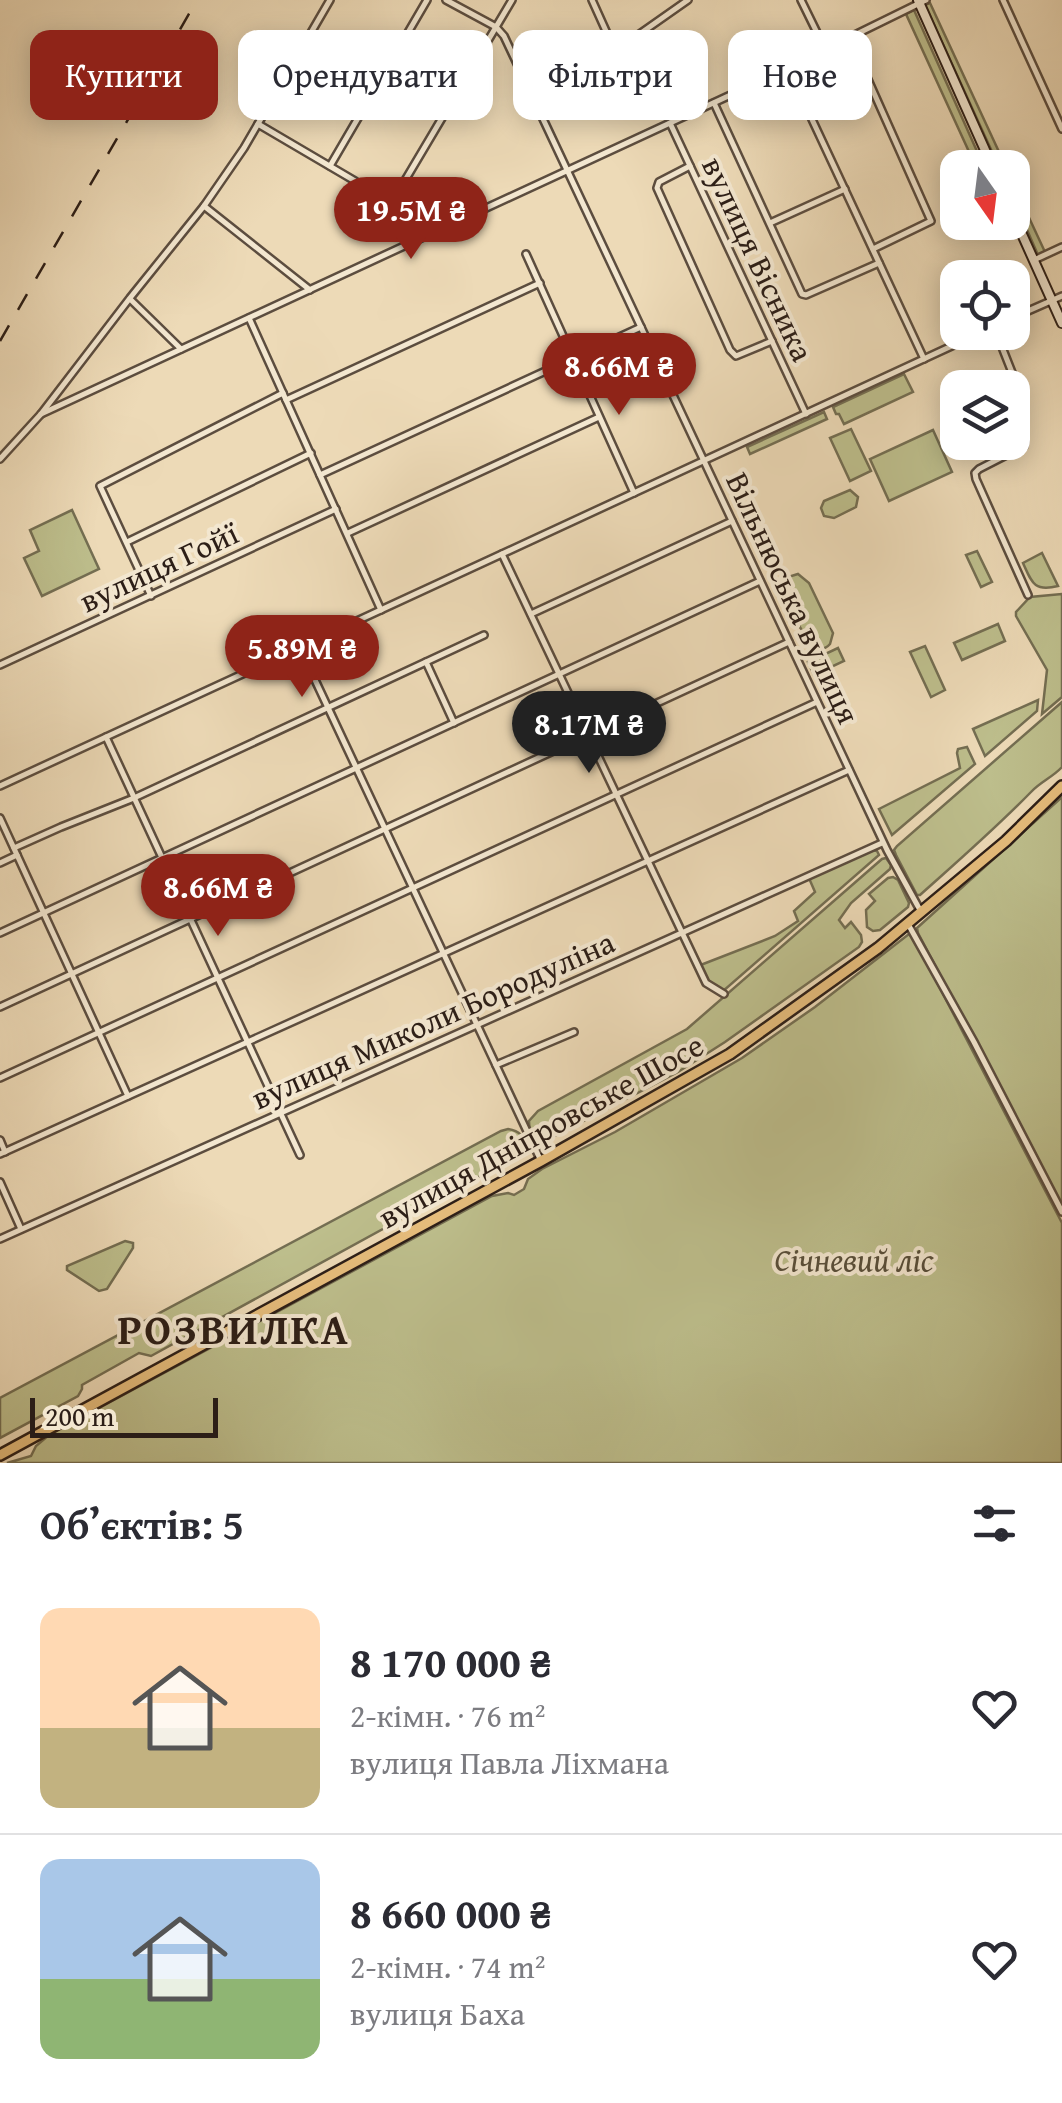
<!DOCTYPE html>
<html lang="uk">
<meta charset="utf-8">
<style>
:root{--surface:#fff;--page:#f2f2f3;--text:#2b2b33;--muted:#7c7c81;--line:#e1e1e2;--accent:#8f2418}
body{margin:0;font-family:"Gentium Book Plus",serif;background:var(--page);color:var(--text);height:100vh;display:flex;flex-direction:column;font-size:38px;white-space:nowrap}
*{box-sizing:border-box;margin:0}
p{font-size:32px;color:var(--muted)}
.icon{flex:none;width:55px;height:55px;fill:none;stroke:currentColor;stroke-width:2;stroke-linecap:round;stroke-linejoin:round}
.map{position:relative;height:1463px;overflow:hidden}
.drawer{display:flex;flex-direction:column;background:var(--surface);flex:1}
.drawer>*{flex:none}
.banner{position:absolute;left:30px;top:30px;width:1002px;height:90px;display:flex;gap:20px}
.needle{width:65px;rotate:166deg}
.fabs{position:absolute;left:940px;top:150px;display:grid;gap:20px}
.fabs a{display:grid;place-items:center;width:90px;height:90px;border-radius:20px;background:var(--surface);box-shadow:0 5px 25px #0003;font-size:50px}
.scale{position:absolute;left:30px;bottom:25px;width:188px;box-sizing:border-box;padding-left:10px;border:5px solid #2c1e17;border-top:0;font-size:28px;line-height:35px;white-space:nowrap;color:#2c1e17;-webkit-text-stroke:8px #f3e7d0;paint-order:stroke}
.price{position:absolute;translate:-50% -85px;padding:0 22px;border-radius:35px;background:var(--accent);color:#fff;font-size:32px;line-height:65px;filter:drop-shadow(0 2px 5px #0008)}
.price::after{content:'';position:absolute;left:50%;top:60px;width:30px;height:22px;margin-left:-15px;background:inherit;clip-path:polygon(0 0,100% 0,50% 100%)}
.price.on{background:#222;color:#fff}
ul{padding:0;list-style:none}
li{display:flex;align-items:center;gap:30px;height:250px;padding:0 40px}
li+li{border-top:2px solid var(--line)}
li span{display:grid;place-items:center;flex:none;width:280px;height:200px;border-radius:20px;color:#555}
li>.icon{margin-inline-start:auto}
span .icon{width:120px;height:120px;fill:#fffc;stroke-width:1}
li b{font-size:42px}
h2{display:flex;justify-content:space-between;align-items:center;height:120px;padding:0 40px;font-size:42px}
.pill{padding:0 35px;border-radius:20px;background:var(--surface);box-shadow:0 5px 25px #0003;font-size:35px;line-height:90px}
.pill.on{background:var(--accent);color:#fff}
.map>svg:first-child{display:block}
.green{fill:#bdbe8c;stroke:#746e52;stroke-width:2.5}
.lines{fill:none;stroke-linecap:round;stroke-linejoin:round}
.street-casing{stroke:#5c4d3f;stroke-width:10}
.secondary-casing{stroke:#2c1e17;stroke-width:12}
.primary-casing{stroke:#2c1e17;stroke-width:14}
.street{stroke:#f3e7d0;stroke-width:5}
.secondary{stroke:#f3e7d0;stroke-width:8}
.primary{stroke:#e6bd7c;stroke-width:9}
.rail{stroke:#2c1e17;stroke-width:2.5;stroke-dasharray:18 18;stroke-linecap:butt}
.labels{text-anchor:middle;stroke-width:8;stroke-linejoin:round;paint-order:stroke}
.street-label{font-size:32px;fill:#2c1e17;stroke:#f3e7d0}
.park-label{font-size:32px;font-style:italic;fill:#584e3a;stroke:#f3e7d0}
.district-label{font-size:42px;font-weight:bold;letter-spacing:2.5px;fill:#2c1e17;stroke:#f3e7d0}
</style>
<div class="map">
<svg width="1062" height="1463" viewBox="0 0 1062 1463">
<rect width="100%" height="100%" fill="#eddab7"/>
<filter id="stains"><feTurbulence type="fractalNoise" baseFrequency=".002" numOctaves="4"/><feColorMatrix values="0 0 0 0 .2 0 0 0 0 .09 0 0 0 0 .02 0 0 0 .5 -.17"/></filter>
<radialGradient id="worn" r=".72"><stop offset=".6" stop-color="#630" stop-opacity="0"/><stop offset="1" stop-color="#630" stop-opacity=".3"/></radialGradient>
<g class="green">
<path d="M930 3 1006 167H999L925 5Z"/>
<path d="M914 10 984 167H976L906 14Z"/>
<path d="M1012 181 1045 252 1038 255 1013 198Z"/>
<path d="M904 374 913 392 844 424 839 414H836L833 407Z"/>
<path d="M824 412 827 419 750 454 747 447Z"/>
<path d="M851 429 871 471 850 481 830 438Z"/>
<path d="M933 430 952 472 889 501 870 459Z"/>
<path d="M850 490 858 497 856 507 834 518 824 516 821 508 824 501Z"/>
<path d="M72 510 99 569 42 596 24 558 39 551 30 530Z"/>
<path d="M977 551 992 582 981 587 966 555Z"/>
<path d="M1042 553 1058 586C1034 592 1032 583 1023 563Z"/>
<path d="M798 574 809 583 833 633 830 644C824 651 814 650 809 643 799 624 778 597 788 577Z"/>
<path d="M1062 594V697L1042 714 1047 670 1016 616V612L1030 597Z"/>
<path d="M998 624 1005 641 962 660 954 643Z"/>
<path d="M925 646 945 690 931 697 910 652Z"/>
<path d="M838 648 844 661 814 675 808 662Z"/>
<path d="M1038 700 1037 711 985 756 973 729Z"/>
<path d="M1062 702V767C1053 777 1040 782 1031 792 996 828 958 861 920 895H917L896 855 894 850 897 846Z"/>
<path d="M967 747 975 764 892 835 879 809 960 768 957 753 958 749Z"/>
<path d="M1062 797V1206L918 933 917 928Z"/>
<path d="M870 849 877 851 879 855 722 992 706 983 698 966 775 936 798 921 794 911 815 892 808 876Z"/>
<path d="M886 858 891 865 890 869 851 903 839 920 845 928 851 922 861 935 862 942 859 947 725 1042 678 1072 547 1140C535 1139 529 1134 529 1121L538 1111 687 1029 882 859Z"/>
<path d="M893 877 898 880 909 903 908 907 880 930 873 931 867 927 866 910 875 901 869 894 888 878Z"/>
<path d="M909 934 912 936 928 965 1062 1223V1463H7L31 1456 36 1446 49 1435 492 1196 508 1193 514 1195 524 1189 528 1179 542 1169 615 1132 742 1058 815 1007Z"/>
<path d="M508 1129C520 1131 524 1136 526 1147L522 1153C501 1164 476 1184 451 1183L432 1194V1198L423 1207 151 1356 139 1353 82 1385V1389L78 1396 0 1438V1398L501 1131Z"/>
<path d="M125 1241 133 1243V1248L107 1289 99 1291 67 1270V1266Z"/>
</g>
<g class="lines">
<g class="street-casing">
<g id="street">
<path d="M446 0 496 27 504 36 887 850 920 910"/>
<path d="M592 0 615 51"/>
<path d="M801 0 825 49"/>
<path d="M1003 0 1062 129"/>
<path d="M849 37 931 221 873 249"/>
<path d="M788 68 924 359"/>
<path d="M714 103 802 294 806 295 879 263"/>
<path d="M537 106 688 0"/>
<path d="M670 123 806 414"/>
<path d="M258 124 355 181 430 234"/>
<path d="M330 166 427 0"/>
<path d="M690 166 659 182 657 188 730 350 736 356 772 341"/>
<path d="M391 204 512 0"/>
<path d="M204 206 310 290"/>
<path d="M770 223 845 189"/>
<path d="M526 254 634 493"/>
<path d="M1034 260 1062 247"/>
<path d="M130 299 181 349"/>
<path d="M249 318 381 610"/>
<path d="M1012 318 1062 296"/>
<path d="M996 332 1013 375 1017 409 1025 437 1024 446 979 469 975 473 976 479 1028 595"/>
<path d="M286 400 540 283"/>
<path d="M41 414 765 79 926 0"/>
<path d="M0 459 41 414 130 298 204 206 244 148 330 0"/>
<path d="M320 475 641 327"/>
<path d="M348 533 599 417"/>
<path d="M127 542 311 453"/>
<path d="M502 554 706 983 724 994"/>
<path d="M151 596 100 486 283 393"/>
<path d="M531 614 732 521"/>
<path d="M300 648 541 1161"/>
<path d="M426 662 454 723"/>
<path d="M0 665 336 509"/>
<path d="M106 737 300 1155"/>
<path d="M0 786 982 332"/>
<path d="M0 818 128 1096"/>
<path d="M14 848 61 827 134 798 484 635"/>
<path d="M0 863 17 855"/>
<path d="M908 924 974 1042 1062 1212"/>
<path d="M0 933 760 581"/>
<path d="M0 1007 789 642"/>
<path d="M496 1065 574 1032"/>
<path d="M0 1078 817 702"/>
<path d="M0 1140 5 1152"/>
<path d="M0 1154 849 770"/>
<path d="M0 1182 21 1229"/>
<path d="M0 1239 882 843"/>
</g>
</g>
<g class="secondary-casing">
<g id="secondary">
<path d="M918 0 993 168"/>
<path d="M1012 212 1062 323"/>
</g>
</g>
<g class="primary-casing">
<path id="primary" d="M0 1455 541 1161 730 1054 878 948 1006 841 1062 786"/>
</g>
<use href="#street" class="street"/>
<use href="#secondary" class="secondary"/>
<use href="#primary" class="primary"/>
<path class="rail" d="M0 341 197 0"/>
</g>
<g class="labels">
<g class="street-label">
<text transform="translate(758 259) rotate(65)" y="11">вулиця Вісника</text>
<text transform="translate(159 567) rotate(-25)" y="11">вулиця Гойї</text>
<text transform="translate(793 598) rotate(65)" y="11">Вільнюська вулиця</text>
<text transform="translate(433 1020) rotate(-24)" y="11">вулиця Миколи Бородуліна</text>
<text transform="translate(541 1131) rotate(-29)" y="11">вулиця Дніпровське Шосе</text>
</g>
<g class="park-label">
<text x="854" y="1271">Січневий ліс</text>
</g>
<g class="district-label">
<text x="234" y="1344">РОЗВИЛКА</text>
</g>
</g>
<rect width="100%" height="100%" filter="url(#stains)"/>
<rect width="100%" height="100%" fill="url(#worn)"/>
</svg>
<div class="fabs">
<a><svg class="needle" viewBox="-14 -14 28 28"><path d="M0-13l5 13h-10z" fill="#e53935"/><path d="M0 13l5-13h-10z" fill="#7c7c81"/></svg></a>
<a><svg class="icon" aria-label="locate" viewBox="0 0 24 24"><circle cx="12" cy="12" r="6"/><path d="M12 2v4M12 18v4M2 12h4M18 12h4"/></svg></a>
<a><svg class="icon" aria-label="layers" viewBox="0 0 24 24"><path d="M12 4l9 5-9 5-9-5zM3 14l9 5 9-5"/></svg></a>
</div>
<div class="scale">200 m</div>
<b class="price" style="left:411px;top:262px">19.5M ₴</b>
<b class="price" style="left:619px;top:418px">8.66M ₴</b>
<b class="price" style="left:302px;top:700px">5.89M ₴</b>
<b class="price on" style="left:589px;top:776px">8.17M ₴</b>
<b class="price" style="left:218px;top:939px">8.66M ₴</b>
<div class="banner">
<a class="pill on">Купити</a>
<a class="pill">Орендувати</a>
<a class="pill">Фільтри</a>
<a class="pill">Нове</a>
</div>
</div>
<section class="drawer">
<h2>Об’єктів: 5<svg class="icon" aria-label="filters" viewBox="0 0 24 24"><path d="M4 7h16M4 17h16"/><circle cx="9" cy="7" r="2"/><circle cx="15" cy="17" r="2"/></svg></h2>
<ul>
<li><span style="background:linear-gradient(#ffd9b3 60%,#c2b280 0)"><svg class="icon" aria-label="home" viewBox="0 0 24 24"><path d="M3 11l9-7 9 7M6 9v11h12V9"/></svg></span><div><b>8 170 000 ₴</b><p>2-кімн. · 76 m²</p><p>вулиця Павла Ліхмана</p></div><svg class="icon" aria-label="heart" viewBox="0 0 24 24"><path d="M12 20l-8-8c-3-5 5-10 8-4 3-6 11-1 8 4z"/></svg></li>
<li><span style="background:linear-gradient(#a9c7e8 60%,#8fb573 0)"><svg class="icon" aria-label="home" viewBox="0 0 24 24"><path d="M3 11l9-7 9 7M6 9v11h12V9"/></svg></span><div><b>8 660 000 ₴</b><p>2-кімн. · 74 m²</p><p>вулиця Баха</p></div><svg class="icon" aria-label="heart" viewBox="0 0 24 24"><path d="M12 20l-8-8c-3-5 5-10 8-4 3-6 11-1 8 4z"/></svg></li>
</ul>
</section>
